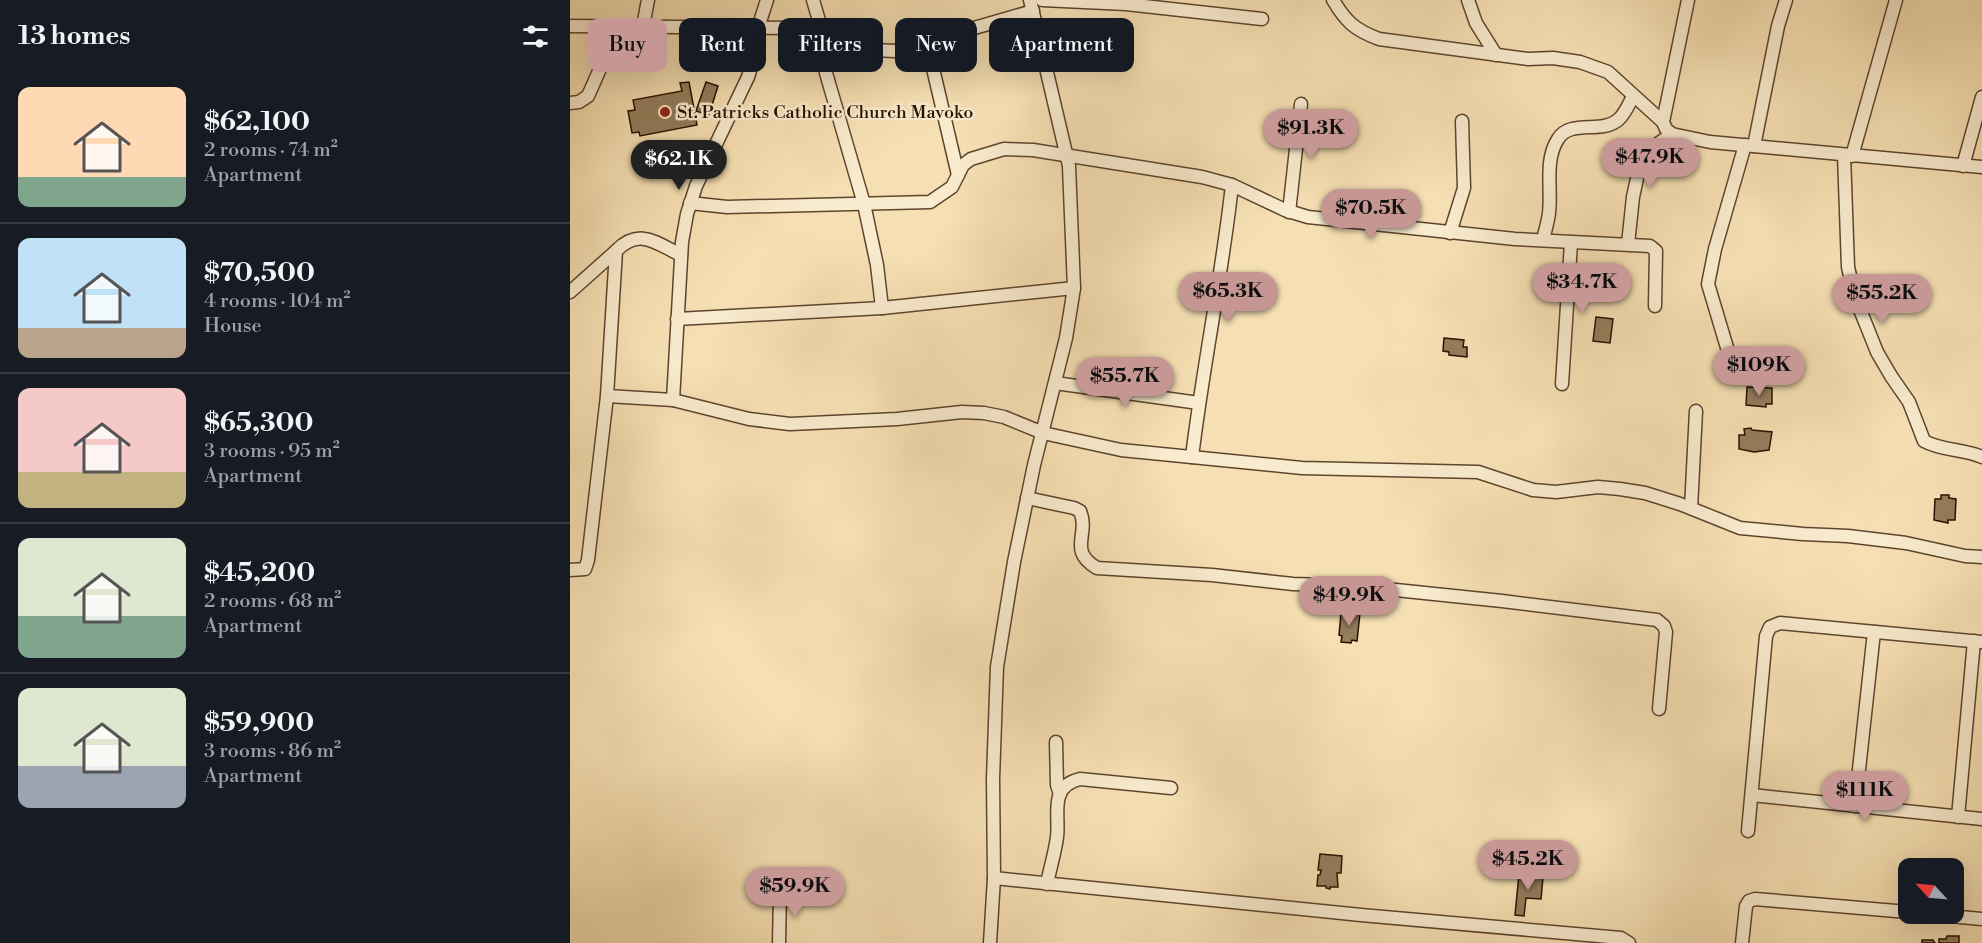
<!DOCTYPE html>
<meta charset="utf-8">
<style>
:root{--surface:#171b24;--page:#242831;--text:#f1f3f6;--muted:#9ea1a6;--line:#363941;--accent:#c59692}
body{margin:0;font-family:"Libre Bodoni",serif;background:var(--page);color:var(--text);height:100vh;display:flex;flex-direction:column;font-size:22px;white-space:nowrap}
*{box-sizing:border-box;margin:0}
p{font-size:20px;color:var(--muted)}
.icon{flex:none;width:33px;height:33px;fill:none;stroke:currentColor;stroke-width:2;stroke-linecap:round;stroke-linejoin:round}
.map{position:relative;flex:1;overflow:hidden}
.panel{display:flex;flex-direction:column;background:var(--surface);width:570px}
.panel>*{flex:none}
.guide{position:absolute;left:18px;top:18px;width:570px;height:54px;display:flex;gap:12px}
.needle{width:39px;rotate:296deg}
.fabs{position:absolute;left:1328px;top:858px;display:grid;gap:12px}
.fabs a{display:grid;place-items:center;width:66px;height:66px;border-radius:12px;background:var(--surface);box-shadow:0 6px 24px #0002;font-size:30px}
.price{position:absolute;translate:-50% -51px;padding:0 14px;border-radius:21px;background:var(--accent);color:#111;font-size:20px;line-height:39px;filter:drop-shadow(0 2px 3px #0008)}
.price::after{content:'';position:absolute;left:50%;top:36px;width:18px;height:14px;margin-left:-9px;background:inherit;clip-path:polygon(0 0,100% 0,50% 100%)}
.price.on{background:#222;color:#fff}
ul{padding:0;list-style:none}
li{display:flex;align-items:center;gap:18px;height:150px;padding:0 18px}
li+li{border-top:2px solid var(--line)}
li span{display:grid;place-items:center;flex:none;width:168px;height:120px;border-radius:12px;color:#555}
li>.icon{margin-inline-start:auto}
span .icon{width:72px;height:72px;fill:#fffc;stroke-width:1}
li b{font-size:26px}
h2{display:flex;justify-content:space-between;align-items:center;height:72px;padding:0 18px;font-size:26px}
.pill{padding:0 21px;border-radius:12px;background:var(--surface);box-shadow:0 6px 24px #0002;font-size:21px;line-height:54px}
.pill.on{background:var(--accent);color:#111}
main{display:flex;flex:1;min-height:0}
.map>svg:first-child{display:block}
.building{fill:#947d5d;stroke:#2a1100;stroke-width:1.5}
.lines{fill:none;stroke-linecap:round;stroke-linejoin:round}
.street-casing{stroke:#5d452d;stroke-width:15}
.street{stroke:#f9ebce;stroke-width:12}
.poi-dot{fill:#8f2418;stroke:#f9ebce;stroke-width:2}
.labels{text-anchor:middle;stroke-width:5;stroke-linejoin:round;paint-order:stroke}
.poi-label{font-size:18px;fill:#2a1100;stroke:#f9ebce;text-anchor:start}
</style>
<main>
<section class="panel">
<h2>13 homes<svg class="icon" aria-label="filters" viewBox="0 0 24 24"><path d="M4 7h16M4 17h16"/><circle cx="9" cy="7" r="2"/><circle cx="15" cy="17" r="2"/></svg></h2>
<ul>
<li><span style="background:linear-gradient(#ffd9b3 75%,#7fa58c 0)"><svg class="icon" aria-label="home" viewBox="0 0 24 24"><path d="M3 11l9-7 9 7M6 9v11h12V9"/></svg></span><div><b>$62,100</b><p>2 rooms · 74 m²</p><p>Apartment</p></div></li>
<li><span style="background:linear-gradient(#bfe0f5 75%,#b9a48a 0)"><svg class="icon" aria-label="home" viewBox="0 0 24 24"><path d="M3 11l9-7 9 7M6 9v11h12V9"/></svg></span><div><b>$70,500</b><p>4 rooms · 104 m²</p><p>House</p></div></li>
<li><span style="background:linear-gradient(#f6c9c9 70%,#c2b280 0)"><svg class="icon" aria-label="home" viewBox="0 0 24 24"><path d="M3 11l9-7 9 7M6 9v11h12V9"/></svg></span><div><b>$65,300</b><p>3 rooms · 95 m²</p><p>Apartment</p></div></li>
<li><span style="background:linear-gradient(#dfe7d0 65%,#7fa58c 0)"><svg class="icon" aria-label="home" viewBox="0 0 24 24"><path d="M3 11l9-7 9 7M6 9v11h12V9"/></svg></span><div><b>$45,200</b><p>2 rooms · 68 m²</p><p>Apartment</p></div></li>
<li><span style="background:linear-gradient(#dfe7d0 65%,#9aa5b1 0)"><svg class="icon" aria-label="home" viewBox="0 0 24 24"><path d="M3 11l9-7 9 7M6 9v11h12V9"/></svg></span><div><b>$59,900</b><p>3 rooms · 86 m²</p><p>Apartment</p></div></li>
</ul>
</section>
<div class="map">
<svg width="1412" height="943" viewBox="0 0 1412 943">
<rect width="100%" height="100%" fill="#f6e0b3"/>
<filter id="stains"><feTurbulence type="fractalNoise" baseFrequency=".00333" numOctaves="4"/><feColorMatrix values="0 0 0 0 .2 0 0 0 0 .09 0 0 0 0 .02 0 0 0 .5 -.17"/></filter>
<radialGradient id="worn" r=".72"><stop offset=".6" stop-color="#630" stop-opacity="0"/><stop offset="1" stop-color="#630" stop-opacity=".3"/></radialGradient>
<g class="building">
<path d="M119 82 127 125 70 136 69 132 62 133 58 111 65 110 63 100 112 91 110 83Z"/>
<path d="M136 82 148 86 139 115 126 111Z"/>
<path d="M1026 317 1043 319 1040 343 1023 341Z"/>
<path d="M874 338 894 340 893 347H897V357L879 355V352L873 351Z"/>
<path d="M1177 387 1202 388V404H1196V407L1176 405Z"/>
<path d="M1181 428 1182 430 1202 432 1199 450 1184 452 1169 449V435H1175L1174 429Z"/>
<path d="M1371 495H1379V498L1386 499 1385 520H1378V523L1364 520 1365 499H1371Z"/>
<path d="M775 612 790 613 787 641 782 640 781 643 771 642 772 636 769 635 771 613 775 614Z"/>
<path d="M750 854 772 856 771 873H767L768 887H760V889L756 888V886H747L748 875H750L751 870H748Z"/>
<path d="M980 856 994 858 992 872 978 870Z"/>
<path d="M1351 863 1359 864V866L1368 867V868H1342L1343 864 1351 865Z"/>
<path d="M949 874 973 877 971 899 956 898 954 916 945 915Z"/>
<path d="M1377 936H1389V943H1369V939H1376Z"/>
<path d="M1352 940H1363L1365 943H1352Z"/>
</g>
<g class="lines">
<g class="street-casing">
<g id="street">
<path d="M243 0 252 31 256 73 294 204 307 265 312 308"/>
<path d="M472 0 556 4 692 19"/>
<path d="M763 0C776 22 785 30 809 39L958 59 983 58 1010 62 1038 72 1093 122"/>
<path d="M898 0 906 23 926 55"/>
<path d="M1118 0 1093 122 1096 129 1102 134 1140 142 1412 167"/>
<path d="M0 26 228 28 259 33 303 50 325 51 463 11"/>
<path d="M73 26 78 0"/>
<path d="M357 43 388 175"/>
<path d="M0 103 9 102 18 96 49 26"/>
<path d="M1184 146 1208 26 1216 0"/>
<path d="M1274 155 1278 267 1285 297 1307 352 1321 376 1339 402 1354 441C1372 451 1394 449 1412 457"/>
<path d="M1282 156 1326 0"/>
<path d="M1393 166 1412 97"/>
<path d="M120 203 157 207 360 202 382 187 393 165 401 159 434 149 463 150 632 177 662 185 715 210 738 217 945 239 1080 246 1086 251 1085 306"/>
<path d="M719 212 731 104"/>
<path d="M880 233 894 188 892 121"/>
<path d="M973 240C975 231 978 222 979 213 982 189 974 160 988 139 1000 119 1031 134 1048 120 1055 114 1059 104 1063 96"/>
<path d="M1058 244 1063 197 1072 155 1102 134"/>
<path d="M0 292 46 251"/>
<path d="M107 319 312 308 504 288"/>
<path d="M1161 361 1138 284 1145 249 1175 145"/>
<path d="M485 383 629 403"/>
<path d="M992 384 1001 243"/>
<path d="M37 396 103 400 179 419 220 424 327 419 392 412 414 413 434 417 473 433 551 450 732 468 908 472 963 490 986 492 1028 487 1050 489 1075 493 1110 504 1170 528 1233 534 1278 536 1336 543 1395 556 1412 557"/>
<path d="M103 400 112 242 117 214 126 186 178 77 183 61 188 28 197 0"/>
<path d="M622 457C633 366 652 276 662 185"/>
<path d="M457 498 504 508 510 511C520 535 497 550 527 568L642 575 723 584 787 586 932 601 1087 620 1094 626 1096 632 1089 709"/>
<path d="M1121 508 1126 411"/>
<path d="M0 570 15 569 18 560 37 396 46 251C69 227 86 243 111 255"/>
<path d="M486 742 487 785 490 794"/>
<path d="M1182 795 1412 819"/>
<path d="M1285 806 1304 632"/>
<path d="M1388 817 1404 641"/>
<path d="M1178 831 1196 636 1200 627 1210 623 1412 642"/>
<path d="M424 878 791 915 1051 938 1059 943"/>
<path d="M477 884C480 868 485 853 487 837 490 814 478 787 510 779L601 788"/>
<path d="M1357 914 1412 919"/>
<path d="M209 943 210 892"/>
<path d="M420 943 424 878 423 779 427 667 444 562 464 465 496 338 504 288 499 166 460 0"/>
<path d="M1172 943 1176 906 1179 901 1185 899 1338 912"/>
</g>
</g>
<use href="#street" class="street"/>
</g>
<circle class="poi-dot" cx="95" cy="112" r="6"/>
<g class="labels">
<g class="poi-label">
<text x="107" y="118">St. Patricks Catholic Church Mavoko</text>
</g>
</g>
<rect width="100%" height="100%" filter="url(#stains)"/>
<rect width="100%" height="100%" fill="url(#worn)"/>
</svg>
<div class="fabs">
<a><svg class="needle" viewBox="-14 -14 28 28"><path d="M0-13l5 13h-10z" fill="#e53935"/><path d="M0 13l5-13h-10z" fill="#9ea1a6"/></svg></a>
</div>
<b class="price" style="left:741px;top:160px">$91.3K</b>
<b class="price" style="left:1080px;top:189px">$47.9K</b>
<b class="price on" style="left:109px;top:191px">$62.1K</b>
<b class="price" style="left:801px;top:240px">$70.5K</b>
<b class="price" style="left:1012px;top:314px">$34.7K</b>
<b class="price" style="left:658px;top:323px">$65.3K</b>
<b class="price" style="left:1312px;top:325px">$55.2K</b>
<b class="price" style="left:1189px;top:397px">$109K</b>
<b class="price" style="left:555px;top:408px">$55.7K</b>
<b class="price" style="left:779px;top:627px">$49.9K</b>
<b class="price" style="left:1295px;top:822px">$111K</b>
<b class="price" style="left:958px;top:891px">$45.2K</b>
<b class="price" style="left:225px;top:918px">$59.9K</b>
<div class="guide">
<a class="pill on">Buy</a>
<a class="pill">Rent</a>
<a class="pill">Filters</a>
<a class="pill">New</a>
<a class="pill">Apartment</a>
</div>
</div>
</main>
